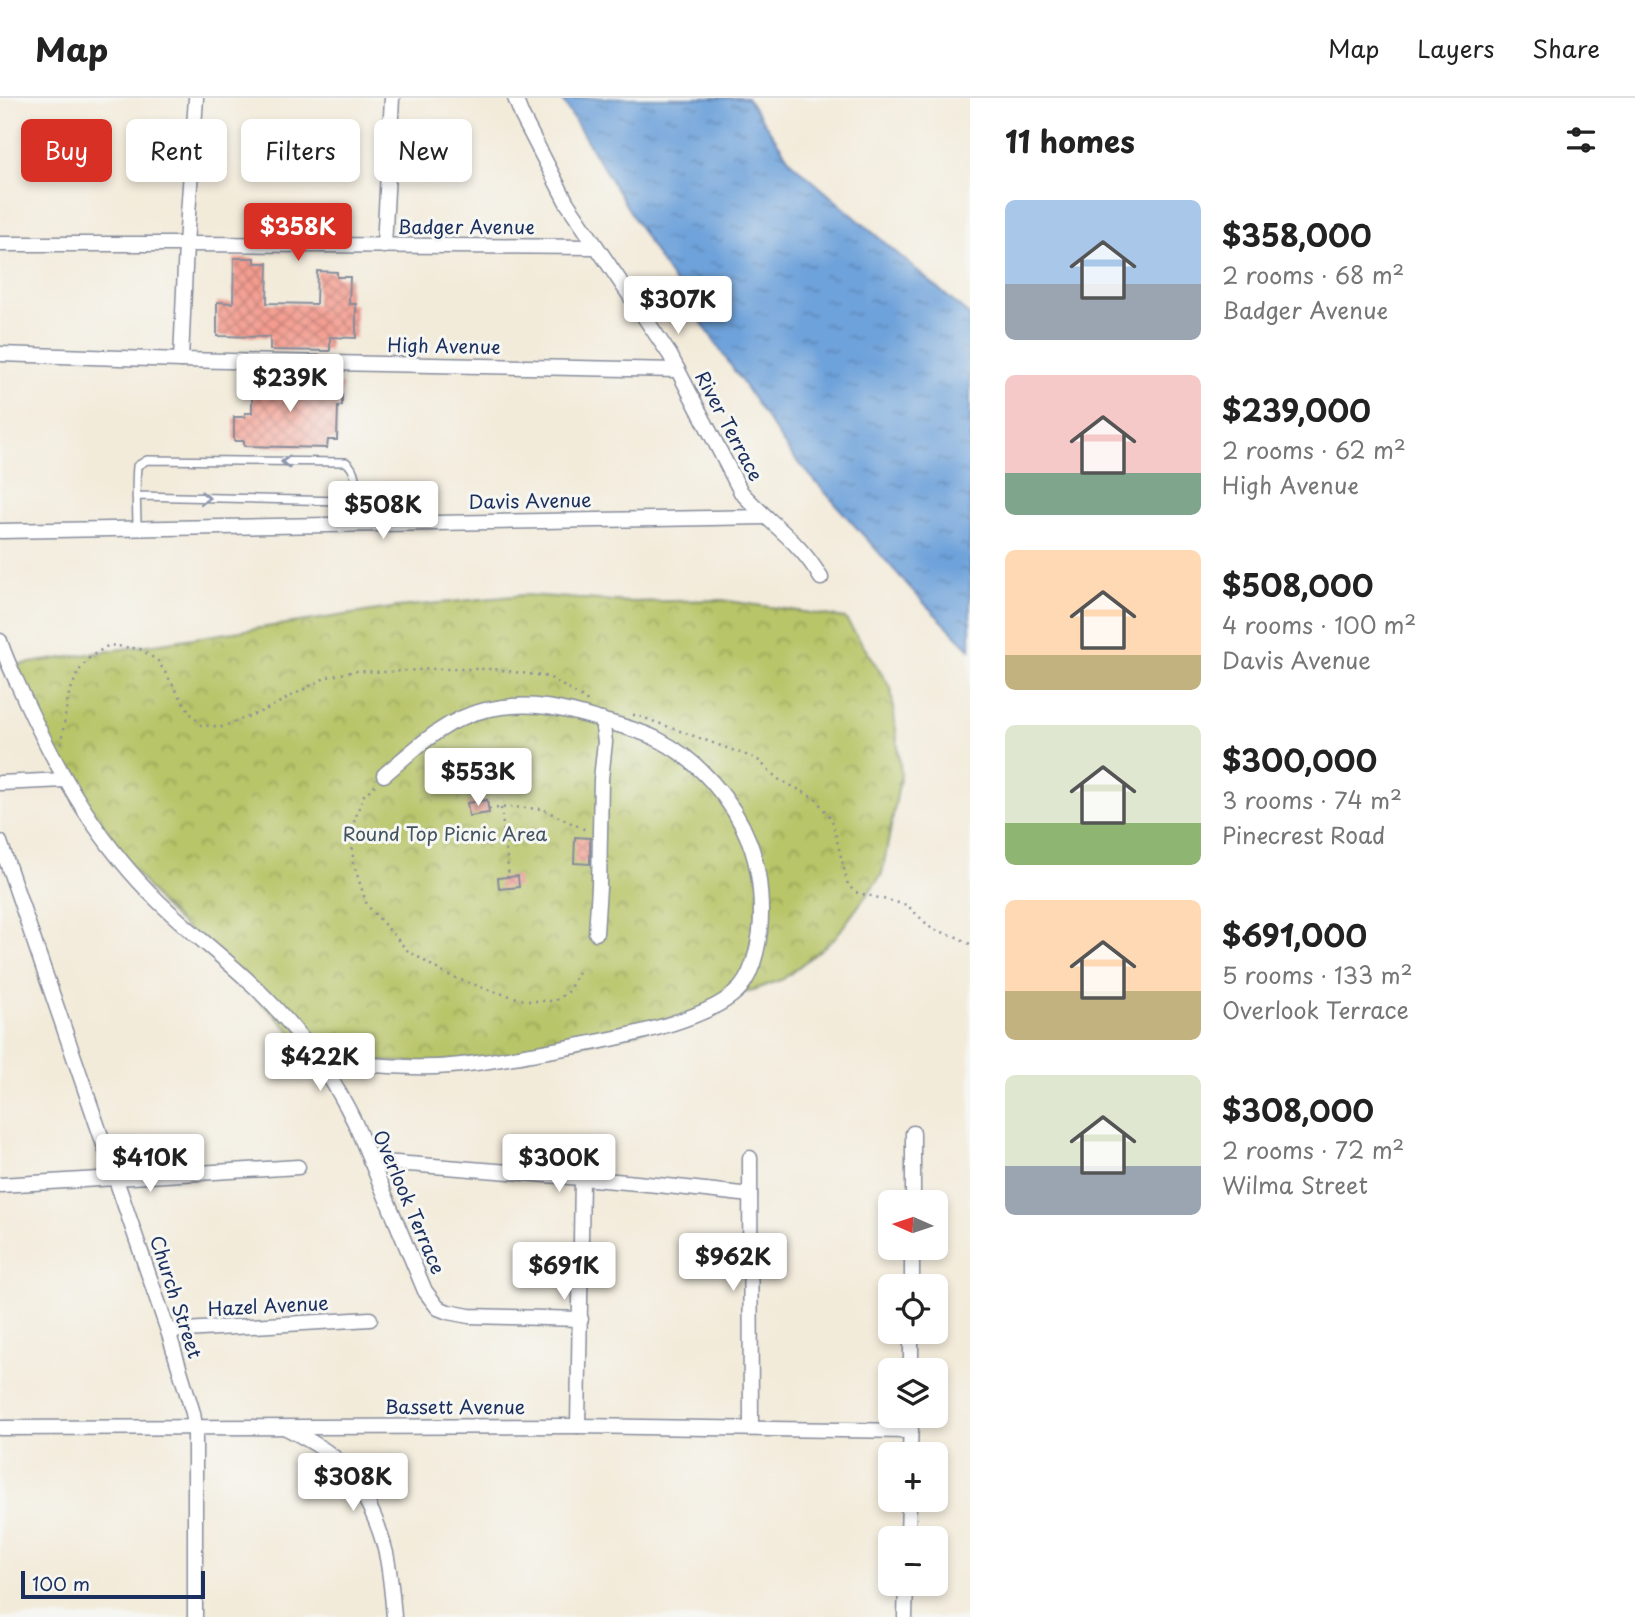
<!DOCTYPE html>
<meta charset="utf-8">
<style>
:root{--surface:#fff;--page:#f6f6f6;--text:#222;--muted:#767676;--line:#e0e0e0;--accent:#d93025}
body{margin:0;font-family:"Playpen Sans",sans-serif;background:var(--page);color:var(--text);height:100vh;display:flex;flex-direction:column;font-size:26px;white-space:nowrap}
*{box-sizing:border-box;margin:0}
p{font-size:23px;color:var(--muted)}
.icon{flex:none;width:38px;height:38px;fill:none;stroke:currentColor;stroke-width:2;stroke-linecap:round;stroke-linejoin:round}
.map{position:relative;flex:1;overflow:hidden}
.panel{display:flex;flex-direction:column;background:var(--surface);width:665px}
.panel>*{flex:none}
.banner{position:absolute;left:21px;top:21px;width:665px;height:63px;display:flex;gap:14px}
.needle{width:46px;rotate:273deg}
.tools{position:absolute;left:878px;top:1092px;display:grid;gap:14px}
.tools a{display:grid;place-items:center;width:70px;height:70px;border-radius:10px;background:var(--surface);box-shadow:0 4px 10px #0003;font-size:35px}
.scale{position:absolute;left:21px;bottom:18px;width:184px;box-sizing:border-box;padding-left:7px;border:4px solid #1b2f5e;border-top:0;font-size:19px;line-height:24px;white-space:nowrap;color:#1b2f5e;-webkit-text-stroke:5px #f6f6f2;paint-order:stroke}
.price{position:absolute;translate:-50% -60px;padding:0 16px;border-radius:7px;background:#fff;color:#222;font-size:23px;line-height:46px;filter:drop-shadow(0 2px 4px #0008)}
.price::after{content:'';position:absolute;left:50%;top:42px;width:21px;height:16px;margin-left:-10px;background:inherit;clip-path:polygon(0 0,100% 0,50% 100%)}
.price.active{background:var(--accent);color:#fff}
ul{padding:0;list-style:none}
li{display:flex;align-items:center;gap:21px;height:175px;padding:0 35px}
li span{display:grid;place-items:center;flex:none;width:196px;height:140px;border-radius:10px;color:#555}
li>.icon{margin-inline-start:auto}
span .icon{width:84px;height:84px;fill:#fffc;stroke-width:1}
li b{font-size:30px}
h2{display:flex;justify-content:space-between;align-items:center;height:84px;padding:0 35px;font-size:30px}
.pill{padding:0 24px;border-radius:10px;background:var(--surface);box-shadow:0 4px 10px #0003;font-size:24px;line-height:63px}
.pill.active{background:var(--accent);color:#fff}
header{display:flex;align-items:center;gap:42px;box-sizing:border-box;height:98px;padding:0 35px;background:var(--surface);border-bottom:2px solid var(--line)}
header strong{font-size:33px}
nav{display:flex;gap:38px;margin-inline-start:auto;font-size:24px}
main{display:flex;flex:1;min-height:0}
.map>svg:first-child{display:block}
.park{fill:url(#park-crowns);stroke:#6a7a62;stroke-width:2}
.water{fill:url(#water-ripples);stroke:#44689c;stroke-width:2}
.building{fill:url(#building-cross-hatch)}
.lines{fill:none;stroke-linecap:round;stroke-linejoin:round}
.service-casing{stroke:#878d9c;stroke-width:10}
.minor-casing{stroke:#878d9c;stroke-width:17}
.path{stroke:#878d9c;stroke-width:2.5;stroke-dasharray:2 5;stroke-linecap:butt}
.service{stroke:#fff;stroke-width:7}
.minor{stroke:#fff;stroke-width:14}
.oneway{stroke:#8d97ae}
.labels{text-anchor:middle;stroke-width:6;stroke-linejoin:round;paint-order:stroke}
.street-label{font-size:19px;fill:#1b2f5e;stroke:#f6f6f2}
.park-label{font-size:19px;fill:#425460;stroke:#f6f6f2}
</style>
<header>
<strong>Map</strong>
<nav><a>Map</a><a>Layers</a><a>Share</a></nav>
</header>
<main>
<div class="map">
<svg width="970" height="1519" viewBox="0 0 970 1519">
<defs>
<pattern id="park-crowns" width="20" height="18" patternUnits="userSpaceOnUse" patternTransform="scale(1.75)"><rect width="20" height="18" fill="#b8c567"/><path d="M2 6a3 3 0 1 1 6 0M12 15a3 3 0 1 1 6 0" fill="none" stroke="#95a058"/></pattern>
<pattern id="water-ripples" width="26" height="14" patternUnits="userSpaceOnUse" patternTransform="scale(1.75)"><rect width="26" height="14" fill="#6ea2da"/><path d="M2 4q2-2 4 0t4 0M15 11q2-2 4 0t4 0" fill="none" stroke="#5a84b4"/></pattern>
<pattern id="building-cross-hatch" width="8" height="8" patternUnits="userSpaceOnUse" patternTransform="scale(1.75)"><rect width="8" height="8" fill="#f49c8f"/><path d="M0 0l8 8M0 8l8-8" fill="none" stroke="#c58078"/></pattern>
</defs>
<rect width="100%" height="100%" fill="#f6f6f2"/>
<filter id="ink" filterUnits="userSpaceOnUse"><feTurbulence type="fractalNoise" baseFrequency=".0143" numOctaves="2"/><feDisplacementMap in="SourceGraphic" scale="14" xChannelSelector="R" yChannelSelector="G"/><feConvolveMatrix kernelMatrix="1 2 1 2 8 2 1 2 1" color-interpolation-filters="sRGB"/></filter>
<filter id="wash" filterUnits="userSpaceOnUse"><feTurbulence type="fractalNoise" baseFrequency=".00686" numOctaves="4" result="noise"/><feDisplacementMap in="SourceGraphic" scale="28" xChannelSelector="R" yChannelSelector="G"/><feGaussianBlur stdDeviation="1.57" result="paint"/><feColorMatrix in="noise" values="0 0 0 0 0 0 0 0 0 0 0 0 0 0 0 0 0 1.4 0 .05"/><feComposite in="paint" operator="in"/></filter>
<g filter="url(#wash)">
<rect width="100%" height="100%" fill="#f3ebda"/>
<path class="park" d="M525 497 628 504 722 502 845 520 891 590 901 676 882 776 834 841 783 881 633 936 472 966 320 962 159 804 65 682 10 568 398 509Z"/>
<path class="water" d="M561 0H747L792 65 970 218V551L922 503 790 355 658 160Z"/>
<g id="blocks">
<g class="building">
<path d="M234 160H255V165H268L267 205 316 206 317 173 337 174V179H350L349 206H356V240L330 239V253L270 252V239L217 238V204L233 205Z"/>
<path d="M252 279 318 280 317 285 342 286V308H338L337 342H328L327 350 244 348V343H234V319H245V315H252Z"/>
<path d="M487 702 489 715 469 718 467 705Z"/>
<path d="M575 739 590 740V766L574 765Z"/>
<path d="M518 778 519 789 499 791 498 780Z"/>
</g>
</g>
</g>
<g filter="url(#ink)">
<use href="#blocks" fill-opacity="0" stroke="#878d9c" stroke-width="2"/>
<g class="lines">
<g class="service-casing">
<path id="service" d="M137 398 342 403 353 396C357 385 356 372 346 364L147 362 137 368C135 389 137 410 137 430"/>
</g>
<g class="minor-casing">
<g id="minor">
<path d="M515 0 522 18 567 105 670 257 741 394C768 424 800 443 821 480"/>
<path d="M0 146H186L596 149"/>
<path d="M384 148 392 0"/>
<path d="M0 256 181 262 678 272"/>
<path d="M181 262 186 146 196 0"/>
<path d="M0 433 766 419"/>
<path d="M0 543C6 563 17 583 25 602 59 676 100 747 159 804 190 834 224 859 255 889 296 929 330 972 355 1025L425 1193 438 1210 448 1214 469 1218 581 1221"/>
<path d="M0 685 65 682"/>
<path d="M0 744 168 1233 193 1315 195 1328V1519"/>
<path d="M596 835 599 789 601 681 605 644 602 622"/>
<path d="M320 962C358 966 397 970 436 969 466 968 496 962 525 957 577 948 705 929 740 890 755 873 761 838 761 815 761 791 758 766 749 743 733 702 698 662 659 642 642 633 622 628 604 623 563 610 528 602 485 612 445 621 415 651 384 677"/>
<path d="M750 1060 751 1330"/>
<path d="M370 1063C497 1073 624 1082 750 1097"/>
<path d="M0 1087 298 1069"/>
<path d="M913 1104V1035"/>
<path d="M912 1188V1150"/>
<path d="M168 1233 370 1221"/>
<path d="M911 1272V1234"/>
<path d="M578 1328 582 1080"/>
<path d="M0 1330 578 1328 911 1333"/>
<path d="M286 1330C304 1339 321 1348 336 1361 347 1371 355 1383 362 1395 387 1438 390 1470 394 1519"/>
<path d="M910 1356 911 1318"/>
<path d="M908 1440 909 1402"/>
<path d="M905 1519 906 1486"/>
</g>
</g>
<g class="path">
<path d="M633 617H636L757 661 778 681 815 700 832 722 848 787 855 794 907 807 932 831 955 838 970 846"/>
<path d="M61 646 68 599 78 574 90 559 109 547 140 551 158 563 191 616 201 627 222 629 265 612 327 579 355 573 386 574 433 571H494L549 579 586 602 587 605"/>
<path d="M375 687 363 698 352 730 353 764 367 807 407 852 445 876 489 892 528 903H555L568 894 579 872"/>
<path d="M501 710 509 779"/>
<path d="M489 711 510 709 542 711 586 732"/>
</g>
<use href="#service" class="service"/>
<use href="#minor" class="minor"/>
</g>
<defs><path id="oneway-chevron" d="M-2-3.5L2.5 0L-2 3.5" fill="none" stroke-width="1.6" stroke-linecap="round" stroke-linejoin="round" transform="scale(1.75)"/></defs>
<g class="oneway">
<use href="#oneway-chevron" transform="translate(286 364) rotate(-179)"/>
<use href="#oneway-chevron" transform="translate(205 400) rotate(1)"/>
</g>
</g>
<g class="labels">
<g class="street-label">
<text x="466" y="136">Badger Avenue</text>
<text transform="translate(444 248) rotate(1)" y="7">High Avenue</text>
<text transform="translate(729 328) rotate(62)" y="7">River Terrace</text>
<text transform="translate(530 403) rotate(-1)" y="7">Davis Avenue</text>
<text transform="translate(409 1104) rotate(67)" y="7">Overlook Terrace</text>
<text transform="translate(176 1199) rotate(72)" y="7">Church Street</text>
<text transform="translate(268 1208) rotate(-3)" y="7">Hazel Avenue</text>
<text x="455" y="1316">Bassett Avenue</text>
</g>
<g class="park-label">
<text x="445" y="743">Round Top Picnic Area</text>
</g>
</g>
</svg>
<div class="tools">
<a><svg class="needle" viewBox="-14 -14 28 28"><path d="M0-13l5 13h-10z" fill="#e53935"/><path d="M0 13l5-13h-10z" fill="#767676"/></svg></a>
<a><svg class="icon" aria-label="locate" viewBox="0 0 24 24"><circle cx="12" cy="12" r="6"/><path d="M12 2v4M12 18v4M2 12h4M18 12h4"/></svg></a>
<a><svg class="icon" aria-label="layers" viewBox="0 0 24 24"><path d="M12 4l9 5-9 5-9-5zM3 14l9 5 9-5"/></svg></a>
<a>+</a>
<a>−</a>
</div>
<div class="scale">100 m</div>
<b class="price active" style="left:298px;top:165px">$358K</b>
<b class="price" style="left:678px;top:238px">$307K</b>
<b class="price" style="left:290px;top:316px">$239K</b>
<b class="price" style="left:383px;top:443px">$508K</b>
<b class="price" style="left:478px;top:710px">$553K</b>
<b class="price" style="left:320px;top:995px">$422K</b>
<b class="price" style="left:150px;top:1096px">$410K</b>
<b class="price" style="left:559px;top:1096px">$300K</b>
<b class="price" style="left:733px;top:1195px">$962K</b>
<b class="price" style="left:564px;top:1204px">$691K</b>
<b class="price" style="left:353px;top:1415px">$308K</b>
<div class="banner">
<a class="pill active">Buy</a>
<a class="pill">Rent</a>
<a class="pill">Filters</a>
<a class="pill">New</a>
</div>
</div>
<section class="panel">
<h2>11 homes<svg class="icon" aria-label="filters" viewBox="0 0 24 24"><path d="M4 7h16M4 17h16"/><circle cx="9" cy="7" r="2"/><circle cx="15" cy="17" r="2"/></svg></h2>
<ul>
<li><span style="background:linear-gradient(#a9c7e8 60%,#9aa5b1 0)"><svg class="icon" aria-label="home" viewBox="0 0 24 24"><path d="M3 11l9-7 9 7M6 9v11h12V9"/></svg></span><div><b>$358,000</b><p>2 rooms · 68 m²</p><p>Badger Avenue</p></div></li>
<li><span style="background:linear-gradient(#f6c9c9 70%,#7fa58c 0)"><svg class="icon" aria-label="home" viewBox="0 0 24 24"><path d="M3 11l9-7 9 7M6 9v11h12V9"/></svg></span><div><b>$239,000</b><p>2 rooms · 62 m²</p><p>High Avenue</p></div></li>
<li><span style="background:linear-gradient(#ffd9b3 75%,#c2b280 0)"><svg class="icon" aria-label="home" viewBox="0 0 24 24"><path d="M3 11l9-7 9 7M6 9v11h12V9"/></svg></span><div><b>$508,000</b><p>4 rooms · 100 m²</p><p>Davis Avenue</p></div></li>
<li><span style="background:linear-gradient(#dfe7d0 70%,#8fb573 0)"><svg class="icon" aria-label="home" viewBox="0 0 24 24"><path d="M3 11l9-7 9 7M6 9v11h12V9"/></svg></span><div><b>$300,000</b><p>3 rooms · 74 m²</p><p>Pinecrest Road</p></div></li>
<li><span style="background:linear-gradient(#ffd9b3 65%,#c2b280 0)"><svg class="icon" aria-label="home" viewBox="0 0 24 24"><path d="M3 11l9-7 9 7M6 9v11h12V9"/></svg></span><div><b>$691,000</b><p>5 rooms · 133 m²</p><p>Overlook Terrace</p></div></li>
<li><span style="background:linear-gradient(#dfe7d0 65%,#9aa5b1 0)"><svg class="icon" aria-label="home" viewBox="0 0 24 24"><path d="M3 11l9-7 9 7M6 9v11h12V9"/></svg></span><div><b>$308,000</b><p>2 rooms · 72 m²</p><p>Wilma Street</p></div></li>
</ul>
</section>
</main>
